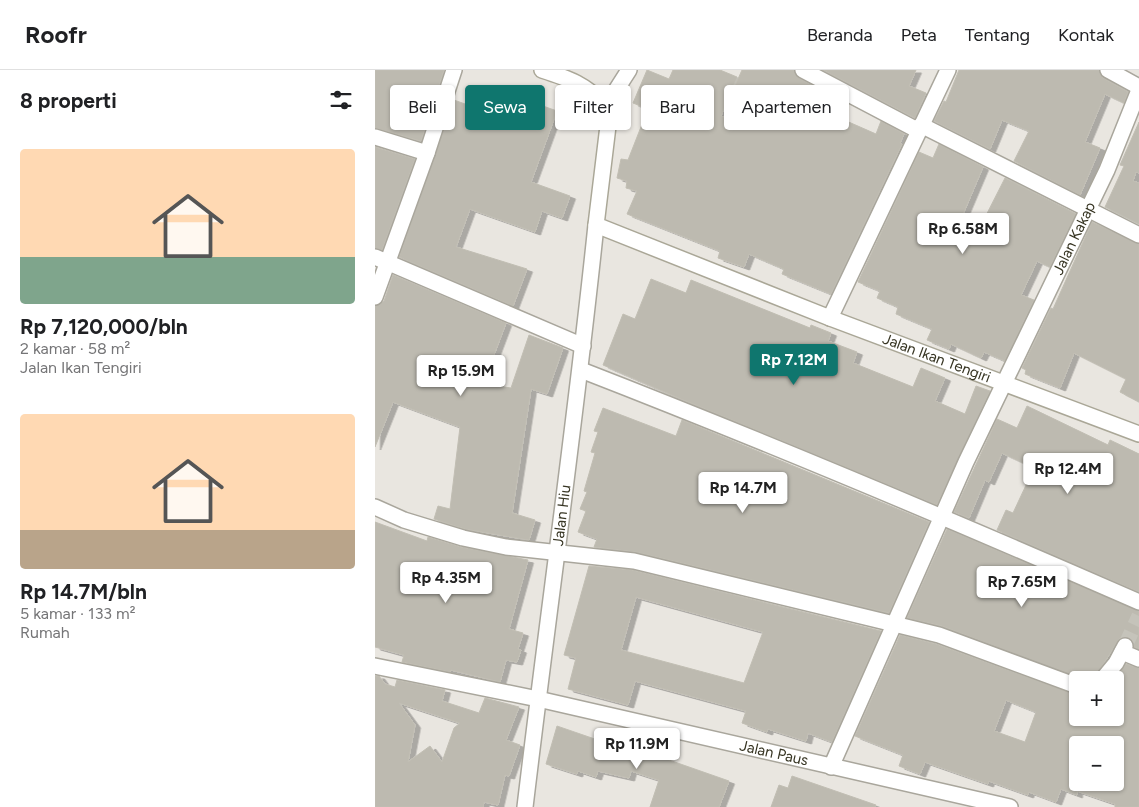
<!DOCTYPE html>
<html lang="id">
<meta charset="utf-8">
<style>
:root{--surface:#fff;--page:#f2f2f2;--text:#202124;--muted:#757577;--line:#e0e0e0;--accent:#0f766e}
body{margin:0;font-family:Figtree,sans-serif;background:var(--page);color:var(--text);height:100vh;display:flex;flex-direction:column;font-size:19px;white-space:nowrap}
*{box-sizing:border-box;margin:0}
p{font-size:16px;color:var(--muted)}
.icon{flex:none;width:28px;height:28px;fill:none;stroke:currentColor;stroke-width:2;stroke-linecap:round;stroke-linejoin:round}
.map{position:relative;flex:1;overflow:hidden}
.sheet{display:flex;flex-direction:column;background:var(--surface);width:375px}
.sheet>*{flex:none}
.guide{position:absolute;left:15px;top:15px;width:475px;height:45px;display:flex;gap:10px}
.fabs{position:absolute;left:694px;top:601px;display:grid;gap:10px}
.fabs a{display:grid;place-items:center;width:55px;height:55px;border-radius:5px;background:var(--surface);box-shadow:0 1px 4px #0004;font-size:25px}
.price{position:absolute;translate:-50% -42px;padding:0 11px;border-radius:5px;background:#fff;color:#222;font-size:16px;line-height:32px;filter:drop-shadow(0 1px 2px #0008)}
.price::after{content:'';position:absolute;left:50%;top:30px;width:15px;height:11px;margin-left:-8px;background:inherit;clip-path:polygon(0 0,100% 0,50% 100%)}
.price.current{background:var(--accent);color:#fff}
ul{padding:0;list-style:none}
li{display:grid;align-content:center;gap:10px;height:265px;padding:0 20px}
li span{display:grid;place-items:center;height:155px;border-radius:5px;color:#555}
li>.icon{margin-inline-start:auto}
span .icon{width:90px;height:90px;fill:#fffc;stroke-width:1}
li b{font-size:21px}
h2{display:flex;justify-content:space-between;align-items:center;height:60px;padding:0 20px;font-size:21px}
.tag{padding:0 18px;border-radius:5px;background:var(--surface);box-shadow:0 1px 4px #0004;font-size:18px;line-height:45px}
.tag.current{background:var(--accent);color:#fff}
header{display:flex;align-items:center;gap:30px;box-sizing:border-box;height:70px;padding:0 25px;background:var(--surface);border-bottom:1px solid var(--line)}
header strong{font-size:24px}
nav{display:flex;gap:28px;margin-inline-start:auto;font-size:18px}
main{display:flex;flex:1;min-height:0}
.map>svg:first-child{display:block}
.building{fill:#bdbab0;stroke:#c1beb3;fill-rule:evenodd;filter:url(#shadow)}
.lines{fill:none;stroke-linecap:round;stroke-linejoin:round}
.minor-tunnel{stroke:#c5c3ba;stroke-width:15;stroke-dasharray:15 8;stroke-linecap:butt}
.minor-casing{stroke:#a9a69c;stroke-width:18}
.tertiary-casing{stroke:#a9a69c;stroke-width:18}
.secondary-casing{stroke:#aaa797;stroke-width:18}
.minor{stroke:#fff;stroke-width:15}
.tertiary{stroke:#fff;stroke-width:15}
.secondary{stroke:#fff;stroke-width:15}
.labels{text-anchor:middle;stroke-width:4;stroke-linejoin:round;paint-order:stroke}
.street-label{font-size:15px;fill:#373523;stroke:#f6f4f0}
</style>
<header>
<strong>Roofr</strong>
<nav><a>Beranda</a><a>Peta</a><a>Tentang</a><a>Kontak</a></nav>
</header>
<main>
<section class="sheet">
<h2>8 properti<svg class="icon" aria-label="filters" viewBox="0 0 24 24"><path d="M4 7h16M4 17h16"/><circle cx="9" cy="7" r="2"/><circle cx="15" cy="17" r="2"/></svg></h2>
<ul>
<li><span style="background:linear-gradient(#ffd9b3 70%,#7fa58c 0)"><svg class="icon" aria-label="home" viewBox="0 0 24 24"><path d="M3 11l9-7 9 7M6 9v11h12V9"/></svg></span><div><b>Rp 7,120,000/bln</b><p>2 kamar · 58 m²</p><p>Jalan Ikan Tengiri</p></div></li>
<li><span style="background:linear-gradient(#ffd9b3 75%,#b9a48a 0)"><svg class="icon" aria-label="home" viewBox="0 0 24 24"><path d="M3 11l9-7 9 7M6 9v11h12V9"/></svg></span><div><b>Rp 14.7M/bln</b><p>5 kamar · 133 m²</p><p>Rumah</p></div></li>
</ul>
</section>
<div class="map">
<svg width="764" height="737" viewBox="0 0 764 737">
<defs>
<filter id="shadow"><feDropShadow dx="5.5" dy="3" stdDeviation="0" flood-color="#0004"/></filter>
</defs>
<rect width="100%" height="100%" fill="#e9e6e0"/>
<g class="building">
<path d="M0 0H69L46 71 0 58Z"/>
<path d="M272 0 294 9 298 0H345L362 7 346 46 375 57 386 31 359 18 367 0H419L424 8 467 31 460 46 501 64 506 51 529 64 525 73 527 74 456 224 407 204 409 199 374 184 369 197 343 188 345 181 252 144 262 121 251 118 252 111 242 108 246 89 253 90 273 39 258 33Z"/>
<path d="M448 0H541L534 16 551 23 540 48Z"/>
<path d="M584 0H724L728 8 753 22 749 33 730 24 710 72 725 78 705 125 639 91 654 61 627 50 615 79 559 51 569 31 571 32Z"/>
<path d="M112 16 182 41 156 112 195 126 187 148 167 141 160 162 95 139 81 177 152 199 138 236 24 187 79 30 104 39Z"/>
<path d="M764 52V103L761 102 758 111 764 113V154L730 137 749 96 745 95Z"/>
<path d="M564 74 608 97 580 163 598 171 630 108 701 144 675 197 662 191 646 225 659 230 630 291 609 282 606 288 576 274 574 279 552 270 557 259 521 244 523 237 502 228 505 221 483 212 544 82 558 88Z"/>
<path d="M0 77 40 89 7 180 0 178Z"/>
<path d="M717 152 764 174V332L745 322 751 309 699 283 685 318 650 304 651 300 647 298 676 238 678 239Z"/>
<path d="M18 205 131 253 108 314 136 318 154 265 188 278 172 324 156 319 137 443 160 450 154 470 90 459 59 449 63 436 75 439 85 357 18 332 0 377V236L9 231Z"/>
<path d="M276 209 311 223 316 210 435 258 436 255 456 263 453 271 482 282 478 293 538 317 546 298 570 308 560 331 590 344 601 316 615 321 562 435 299 326 228 295 248 244 260 249Z"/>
<path d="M652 336 733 375 735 370 764 384V522L622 460 631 440 638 443 659 398 627 383 614 412 610 410 594 448 579 442 622 349 642 358Z"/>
<path d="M228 338 301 366 307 350 554 452 514 543 261 482 219 477 222 469 203 462 211 441 205 439 212 422 209 421 220 383 216 382 223 362 219 361Z"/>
<path d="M0 452 52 471 53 467 86 477 153 490 134 559 148 563 143 579 146 580 142 592 131 590 125 612 76 600 75 602 27 592 29 585 0 577Z"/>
<path d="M572 459 764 541V579L759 577 755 568H745L718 610H709L567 556 532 548Z"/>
<path d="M214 496 257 500 506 561 457 672 433 663 431 671 393 659 392 662 367 653 371 641 260 611 253 635 193 619 201 588 189 585ZM261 527 388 562 369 613 246 580Z"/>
<path d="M525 565 561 574 702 625 697 648H740L739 610 751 594 764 598V737H740V734L702 721V725L686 719 681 732 654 722 653 725 614 711 613 714 550 692 545 704 524 696 528 685 480 666ZM631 630 661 642 650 672 619 661ZM702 675H740V712H702Z"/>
<path d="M0 606H4L10 614 20 617 22 610 70 620 67 631 104 643 110 628 144 637 131 670 145 675 134 706 130 705 123 735 109 732 108 737H0ZM24 633 85 653 79 658 67 692 55 676 33 692 40 655Z"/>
<path d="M182 656 246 678 294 690 354 711 344 737H275L284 710 256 701 254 708 223 701 221 707 203 701 202 704 171 694Z"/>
<path d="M417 706 501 735 500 737H396L404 715 413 718Z"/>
</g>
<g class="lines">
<path class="minor-tunnel" d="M750 576 764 546"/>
<g class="minor-casing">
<g id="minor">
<path d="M428 0 544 61"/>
<path d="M733 0 764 17"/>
<path d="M231 36 254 0"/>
<path d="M546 55 764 165"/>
<path d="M0 67 52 83"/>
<path d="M0 187 208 276"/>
<path d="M0 227 52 83 79 0"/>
<path d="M455 248 573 0"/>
<path d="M206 300C394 373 579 451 764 532"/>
<path d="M0 437 29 450 88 468 131 477 259 491 519 554 564 565 702 616"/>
<path d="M747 582 764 589"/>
<path d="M0 596 163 629"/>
<path d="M727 610 741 593 750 576"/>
<path id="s1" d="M456 697 591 392 732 100 764 20"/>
</g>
</g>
<g class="tertiary-casing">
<g id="tertiary">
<path id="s2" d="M163 629 635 737"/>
<path id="s3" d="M150 737C173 543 201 349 221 155"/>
</g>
</g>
<g class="secondary-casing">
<g id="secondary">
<path id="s4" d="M167 0C195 9 210 14 231 36L233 56 221 155 455 248 764 364"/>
</g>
</g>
<use href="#minor" class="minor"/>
<use href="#tertiary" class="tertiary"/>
<use href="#secondary" class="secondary"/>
</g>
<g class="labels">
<g class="street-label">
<text dy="5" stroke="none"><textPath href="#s1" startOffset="582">Jalan Kakap</textPath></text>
<text dy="5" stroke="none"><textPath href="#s4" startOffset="560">Jalan Ikan Tengiri</textPath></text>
<text dy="5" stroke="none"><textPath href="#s3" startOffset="294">Jalan Hiu</textPath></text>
<text dy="5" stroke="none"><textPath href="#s2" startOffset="242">Jalan Paus</textPath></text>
</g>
</g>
</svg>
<div class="fabs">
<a>+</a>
<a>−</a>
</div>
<b class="price" style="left:588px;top:185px">Rp 6.58M</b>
<b class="price current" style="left:419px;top:316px">Rp 7.12M</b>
<b class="price" style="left:86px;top:327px">Rp 15.9M</b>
<b class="price" style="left:693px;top:425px">Rp 12.4M</b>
<b class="price" style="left:368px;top:444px">Rp 14.7M</b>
<b class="price" style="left:71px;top:534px">Rp 4.35M</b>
<b class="price" style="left:647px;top:538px">Rp 7.65M</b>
<b class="price" style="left:262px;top:700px">Rp 11.9M</b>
<div class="guide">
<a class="tag">Beli</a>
<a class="tag current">Sewa</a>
<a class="tag">Filter</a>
<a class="tag">Baru</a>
<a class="tag">Apartemen</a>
</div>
</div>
</main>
